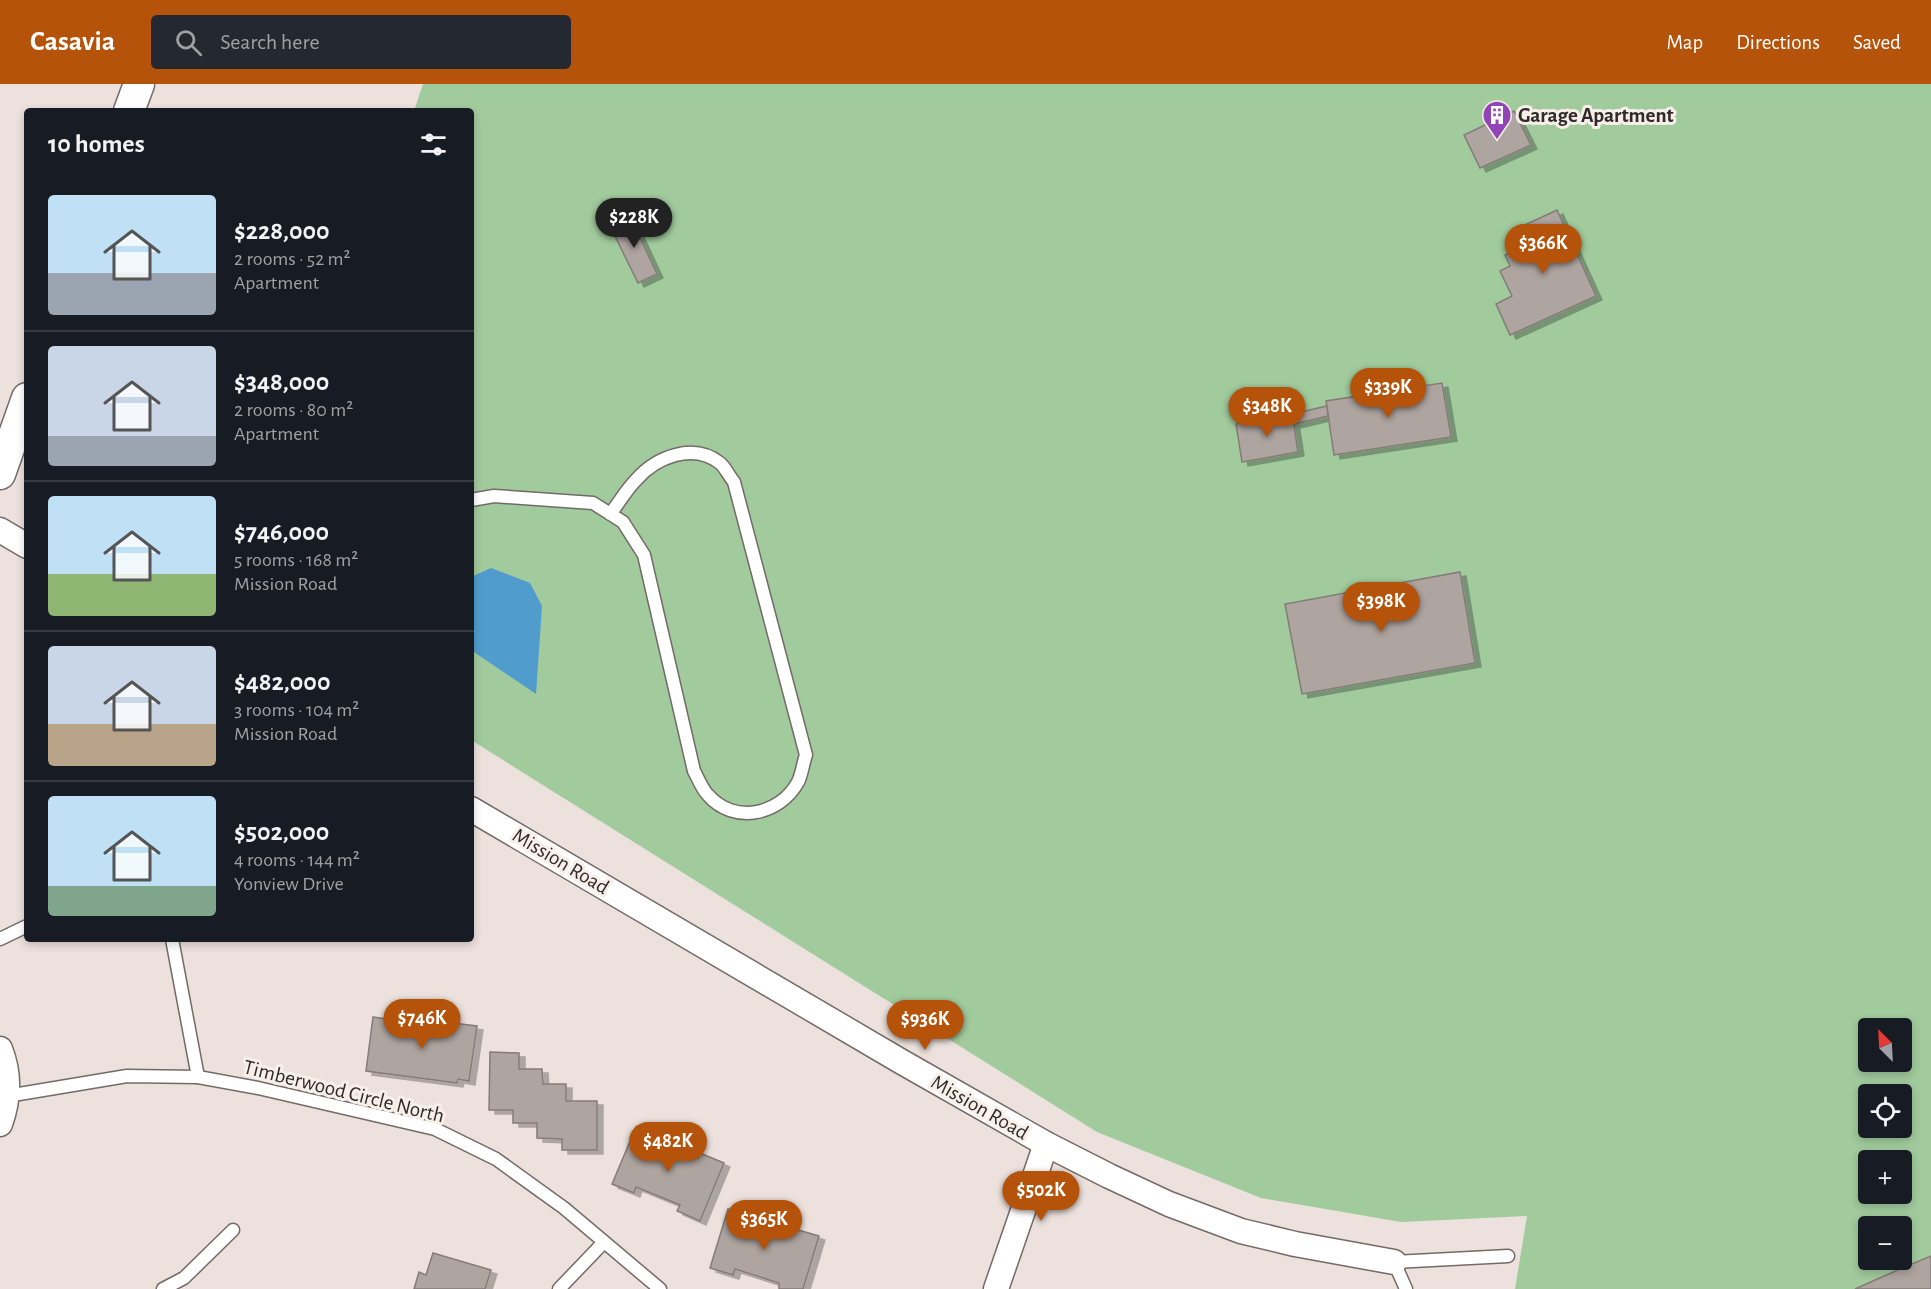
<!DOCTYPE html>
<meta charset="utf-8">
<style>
:root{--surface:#171b24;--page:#242831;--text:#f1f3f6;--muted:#9ea1a6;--line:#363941;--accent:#b45309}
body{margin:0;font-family:"Alegreya Sans",sans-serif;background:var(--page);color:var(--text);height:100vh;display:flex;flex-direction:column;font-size:22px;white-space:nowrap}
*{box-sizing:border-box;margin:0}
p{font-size:20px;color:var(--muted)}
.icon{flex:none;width:33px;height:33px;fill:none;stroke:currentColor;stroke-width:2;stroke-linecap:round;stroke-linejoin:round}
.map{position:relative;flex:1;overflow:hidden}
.panel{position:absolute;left:24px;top:24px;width:450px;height:834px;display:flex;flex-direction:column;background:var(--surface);border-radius:6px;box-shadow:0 3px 9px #0003}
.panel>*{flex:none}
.needle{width:39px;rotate:336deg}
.tools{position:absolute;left:1858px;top:934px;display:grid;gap:12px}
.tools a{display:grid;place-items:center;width:54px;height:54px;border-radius:6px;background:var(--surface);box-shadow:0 3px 9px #0003;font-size:30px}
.price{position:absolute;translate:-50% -51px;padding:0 14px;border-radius:21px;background:var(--accent);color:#fff;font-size:20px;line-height:39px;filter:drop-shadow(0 2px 3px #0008)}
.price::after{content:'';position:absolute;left:50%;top:36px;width:18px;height:14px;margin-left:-9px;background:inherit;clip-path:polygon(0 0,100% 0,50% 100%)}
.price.on{background:#222;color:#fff}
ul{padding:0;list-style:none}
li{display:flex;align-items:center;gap:18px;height:150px;padding:0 24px}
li+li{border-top:2px solid var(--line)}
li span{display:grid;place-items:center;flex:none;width:168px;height:120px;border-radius:6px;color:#555}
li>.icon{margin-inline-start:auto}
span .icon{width:72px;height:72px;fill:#fffc;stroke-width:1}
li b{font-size:26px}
h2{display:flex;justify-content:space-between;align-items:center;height:72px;padding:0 24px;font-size:26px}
header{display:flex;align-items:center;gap:36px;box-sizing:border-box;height:84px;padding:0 30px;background:var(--accent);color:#fff}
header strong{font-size:28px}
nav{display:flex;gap:33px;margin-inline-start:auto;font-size:21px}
.search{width:420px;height:54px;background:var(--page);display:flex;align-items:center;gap:15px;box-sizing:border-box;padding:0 21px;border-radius:6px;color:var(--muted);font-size:22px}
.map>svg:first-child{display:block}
.green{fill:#a1ca9d;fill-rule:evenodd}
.water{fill:#509ccd}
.building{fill:#aea4a0;stroke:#857b77;stroke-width:1.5;filter:url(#shadow)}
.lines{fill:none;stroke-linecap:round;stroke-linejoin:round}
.service-casing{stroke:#746a67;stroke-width:15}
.minor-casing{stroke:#746a67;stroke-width:27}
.tertiary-casing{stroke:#746a67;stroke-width:33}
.service{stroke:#fff;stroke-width:12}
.minor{stroke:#fff;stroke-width:24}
.tertiary{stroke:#fff;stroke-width:30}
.labels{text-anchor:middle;stroke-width:6;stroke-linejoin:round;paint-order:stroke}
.poi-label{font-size:21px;font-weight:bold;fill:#2f2b29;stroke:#f9efea;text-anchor:start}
.street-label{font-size:21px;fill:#2f2b29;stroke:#f9efea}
</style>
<header>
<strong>Casavia</strong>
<div class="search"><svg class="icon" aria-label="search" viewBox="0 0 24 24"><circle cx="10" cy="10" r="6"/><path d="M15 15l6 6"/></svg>Search here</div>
<nav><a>Map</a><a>Directions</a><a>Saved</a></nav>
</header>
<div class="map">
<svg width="1931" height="1205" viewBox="0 0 1931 1205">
<defs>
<filter id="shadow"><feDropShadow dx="6" dy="4" stdDeviation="0" flood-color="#0004"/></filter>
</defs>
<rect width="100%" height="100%" fill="#ece1dd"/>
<path class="green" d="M423 0H1931V1205H1515L1527 1132 1401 1138 1261 1114 1097 1048 471 656V27H414ZM1869 945H1902V978H1869ZM1869 1011H1902V1044H1869ZM1869 1077H1902V1110H1869ZM1869 1143H1902V1176H1869Z"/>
<path class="water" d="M491 484 530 499 542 522 536 610 471 566V493Z"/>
<g class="building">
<path d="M1514 27 1531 61 1480 84 1464 51Z"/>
<path d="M1557 126 1596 212 1510 251 1496 220 1512 212 1500 187 1510 182 1505 171 1522 163 1514 146Z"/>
<path d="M630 132 657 190 638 199 610 142Z"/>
<path d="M1442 299 1451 353 1334 371 1326 317Z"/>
<path d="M1327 322 1328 332 1294 340 1292 330Z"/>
<path d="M1292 330 1298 368 1242 378 1236 340Z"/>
<path d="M1460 488 1475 579 1302 610 1285 520Z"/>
<path d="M373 933 444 943 445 938 477 942 469 997 458 995 457 999 366 987Z"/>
<path d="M490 968 519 969V985H542L543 1000H566V1017H597V1066H562V1055L537 1054V1039H513V1026H489Z"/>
<path d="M636 1043 658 1052 656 1057 698 1074 700 1069 724 1079 700 1137 677 1127 680 1121 636 1103 634 1109 612 1100Z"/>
<path d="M728 1125 752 1132 750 1137 794 1150 795 1145 819 1152 803 1205H779V1199L735 1185 733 1191 710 1184Z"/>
<path d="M433 1169 491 1186 485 1205H414L419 1188 426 1191Z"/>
<path d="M1931 1172V1205H1855L1900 1185Z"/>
</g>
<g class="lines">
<g class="service-casing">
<g id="service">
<path d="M471 416 494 412 593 419 623 438 644 471 694 687C698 694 702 705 708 711 734 741 780 731 798 698 802 690 803 679 806 671L734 398C729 392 725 383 720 379 693 358 656 373 636 396 626 406 619 419 610 430"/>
<path d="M0 855 27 842"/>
<path d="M172 855 198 993"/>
<path d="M7 1012 127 992 198 993 258 1004 435 1045 496 1075 564 1124 660 1205"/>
<path d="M163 1205 184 1194 233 1146"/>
<path d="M559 1205 604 1158"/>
<path d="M1406 1205 1394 1178 1508 1172"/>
</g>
</g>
<g class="minor-casing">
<g id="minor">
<path d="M0 446 27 462"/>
<path d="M471 725 902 978 1046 1060 1109 1092 1169 1120 1241 1147 1295 1160 1394 1178"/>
<path d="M0 965C10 990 9 1015 0 1040"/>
<path d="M996 1205 1046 1060"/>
</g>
</g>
<g class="tertiary-casing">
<g id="tertiary">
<path d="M129 27 139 0"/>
<path d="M0 390 27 314"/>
</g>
</g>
<use href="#service" class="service"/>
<use href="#minor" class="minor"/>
<use href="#tertiary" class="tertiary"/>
</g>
<defs>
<g id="building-pin" transform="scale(1.5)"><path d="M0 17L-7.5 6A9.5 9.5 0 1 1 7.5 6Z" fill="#9144b5" stroke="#f9efea"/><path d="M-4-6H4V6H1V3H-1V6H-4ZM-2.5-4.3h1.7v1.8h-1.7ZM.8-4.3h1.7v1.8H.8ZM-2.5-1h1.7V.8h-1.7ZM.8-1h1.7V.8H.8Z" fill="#fff"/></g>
</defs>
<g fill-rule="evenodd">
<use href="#building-pin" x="1497" y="31"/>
</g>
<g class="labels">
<g class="poi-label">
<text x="1518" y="38">Garage Apartment</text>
</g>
<g class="street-label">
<text transform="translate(561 777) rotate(31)" y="7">Mission Road</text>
<text transform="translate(344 1007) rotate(14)" y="7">Timberwood Circle North</text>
<text transform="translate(980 1023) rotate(30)" y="7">Mission Road</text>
</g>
</g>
</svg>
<div class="tools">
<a><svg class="needle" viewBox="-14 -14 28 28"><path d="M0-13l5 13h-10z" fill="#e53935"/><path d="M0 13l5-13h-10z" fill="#9ea1a6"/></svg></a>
<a><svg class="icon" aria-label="locate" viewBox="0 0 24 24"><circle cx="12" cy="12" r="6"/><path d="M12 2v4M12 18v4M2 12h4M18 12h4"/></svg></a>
<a>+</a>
<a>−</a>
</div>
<b class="price on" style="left:634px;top:165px">$228K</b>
<b class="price" style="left:1543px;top:191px">$366K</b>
<b class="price" style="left:1388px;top:335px">$339K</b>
<b class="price" style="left:1267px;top:354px">$348K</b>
<b class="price" style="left:1381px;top:549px">$398K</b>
<b class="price" style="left:422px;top:966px">$746K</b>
<b class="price" style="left:925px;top:967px">$936K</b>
<b class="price" style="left:668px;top:1089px">$482K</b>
<b class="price" style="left:1041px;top:1138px">$502K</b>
<b class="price" style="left:764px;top:1167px">$365K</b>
<section class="panel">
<h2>10 homes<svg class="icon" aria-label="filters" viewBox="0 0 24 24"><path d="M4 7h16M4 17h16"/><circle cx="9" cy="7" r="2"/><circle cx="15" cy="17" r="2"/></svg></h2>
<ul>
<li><span style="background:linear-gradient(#bfe0f5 65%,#9aa5b1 0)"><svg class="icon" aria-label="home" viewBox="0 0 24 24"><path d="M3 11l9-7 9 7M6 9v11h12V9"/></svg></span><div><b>$228,000</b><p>2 rooms · 52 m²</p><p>Apartment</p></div></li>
<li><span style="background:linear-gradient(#c9d6e8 75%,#9aa5b1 0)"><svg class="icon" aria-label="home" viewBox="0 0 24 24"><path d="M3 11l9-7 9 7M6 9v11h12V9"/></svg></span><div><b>$348,000</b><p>2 rooms · 80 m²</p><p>Apartment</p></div></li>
<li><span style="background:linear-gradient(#bfe0f5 65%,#8fb573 0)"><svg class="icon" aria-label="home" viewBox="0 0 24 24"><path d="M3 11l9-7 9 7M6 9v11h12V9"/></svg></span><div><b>$746,000</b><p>5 rooms · 168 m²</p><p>Mission Road</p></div></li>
<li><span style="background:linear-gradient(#c9d6e8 65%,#b9a48a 0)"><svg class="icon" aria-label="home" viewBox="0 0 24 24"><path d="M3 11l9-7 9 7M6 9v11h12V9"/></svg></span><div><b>$482,000</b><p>3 rooms · 104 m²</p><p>Mission Road</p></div></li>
<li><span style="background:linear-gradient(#bfe0f5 75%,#7fa58c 0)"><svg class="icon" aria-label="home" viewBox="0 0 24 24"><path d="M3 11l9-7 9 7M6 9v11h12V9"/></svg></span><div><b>$502,000</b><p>4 rooms · 144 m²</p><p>Yonview Drive</p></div></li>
</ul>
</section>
</div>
